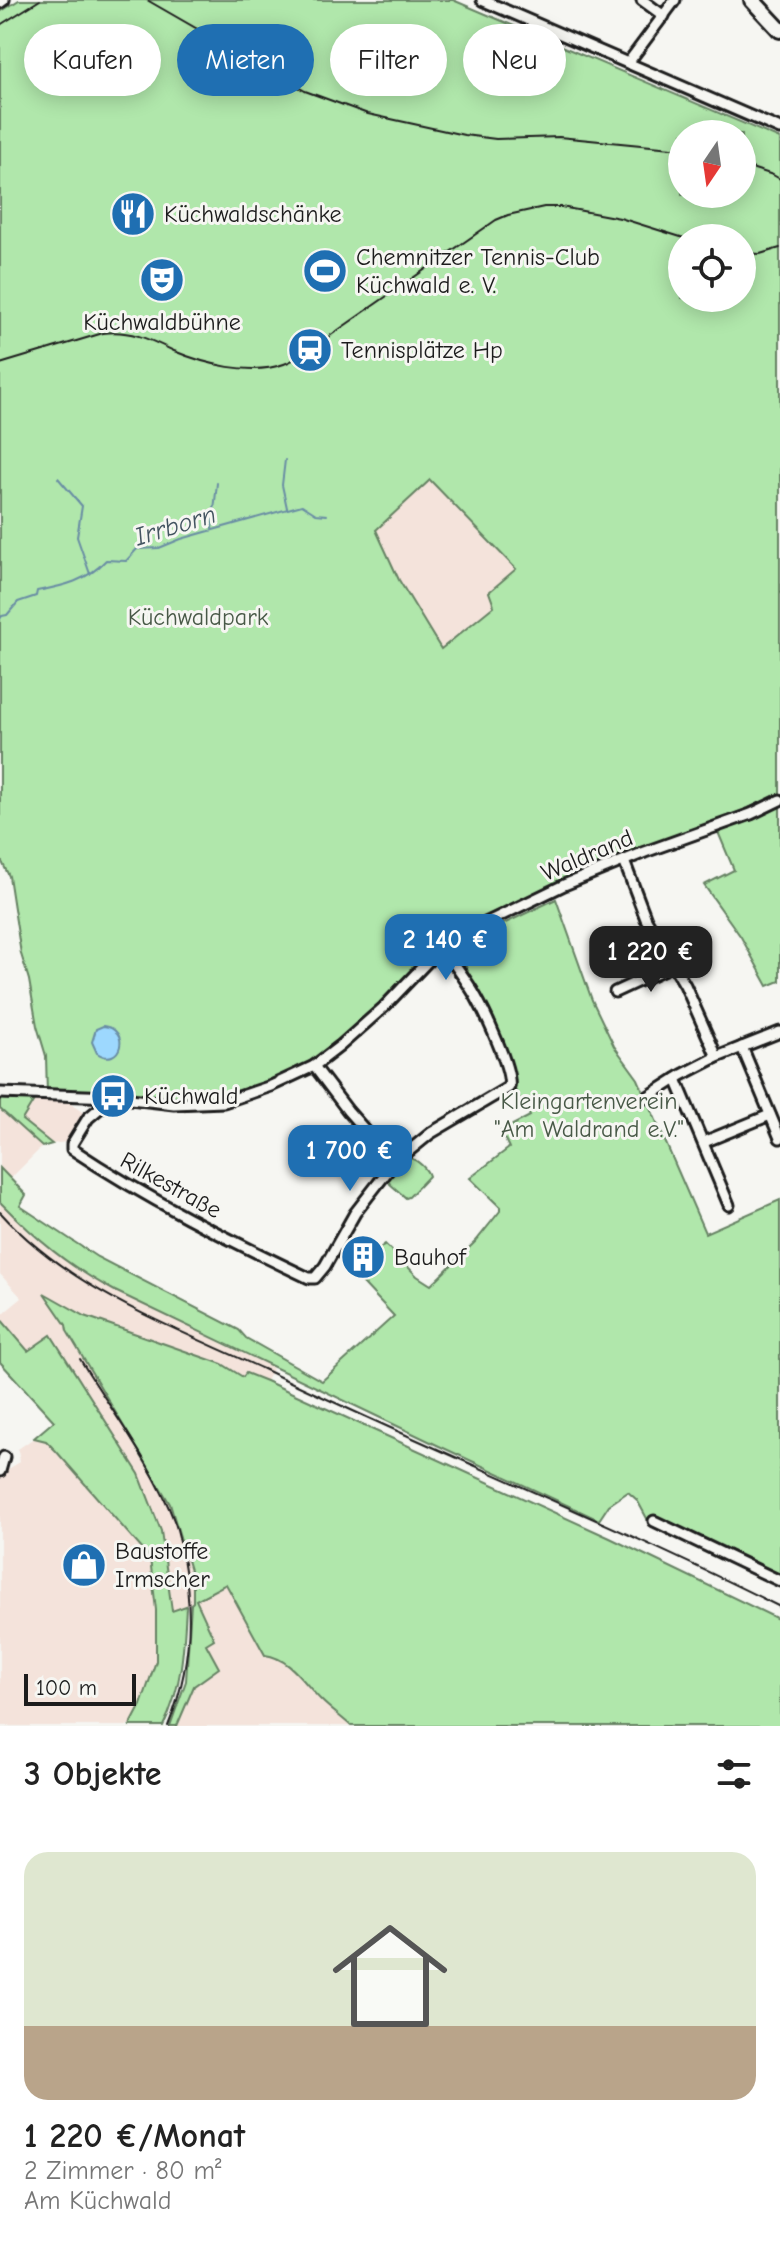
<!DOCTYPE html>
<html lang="de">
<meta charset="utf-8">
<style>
:root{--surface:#fff;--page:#f6f6f6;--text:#222;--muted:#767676;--line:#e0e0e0;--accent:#1f6fb2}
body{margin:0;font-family:"Comic Neue",sans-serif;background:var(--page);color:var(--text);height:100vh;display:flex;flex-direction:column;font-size:30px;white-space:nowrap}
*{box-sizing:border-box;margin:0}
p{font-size:26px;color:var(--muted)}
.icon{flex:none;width:44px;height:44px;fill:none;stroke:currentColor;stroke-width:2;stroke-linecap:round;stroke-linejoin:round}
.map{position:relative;height:1726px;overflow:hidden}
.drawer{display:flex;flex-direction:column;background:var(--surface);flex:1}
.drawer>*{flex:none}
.top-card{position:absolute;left:24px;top:24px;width:732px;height:72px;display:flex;gap:16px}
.needle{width:52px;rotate:193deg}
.controls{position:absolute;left:668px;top:120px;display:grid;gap:16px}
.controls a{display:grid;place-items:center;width:88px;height:88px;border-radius:50%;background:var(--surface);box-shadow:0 4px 20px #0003;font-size:40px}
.scale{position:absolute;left:24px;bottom:20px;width:112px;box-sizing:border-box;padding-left:8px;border:4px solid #1c1c1c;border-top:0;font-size:22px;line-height:28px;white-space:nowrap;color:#1c1c1c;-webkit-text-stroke:6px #f6f6f2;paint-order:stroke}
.price{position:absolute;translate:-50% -68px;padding:0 18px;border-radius:16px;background:var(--accent);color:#fff;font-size:26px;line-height:52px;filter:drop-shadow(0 2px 4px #0008)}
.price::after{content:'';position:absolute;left:50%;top:48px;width:24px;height:18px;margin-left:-12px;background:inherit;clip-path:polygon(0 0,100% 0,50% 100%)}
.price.current{background:#222;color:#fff}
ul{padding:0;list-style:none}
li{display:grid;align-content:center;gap:16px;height:424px;padding:0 24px}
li+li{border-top:2px solid var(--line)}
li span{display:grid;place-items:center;height:248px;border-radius:24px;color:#555}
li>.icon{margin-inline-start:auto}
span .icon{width:144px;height:144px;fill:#fffc;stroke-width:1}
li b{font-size:34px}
h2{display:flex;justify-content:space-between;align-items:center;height:96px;padding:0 24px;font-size:34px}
.tag{padding:0 28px;border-radius:36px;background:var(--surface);box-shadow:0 4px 20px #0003;font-size:28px;line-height:72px}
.tag.current{background:var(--accent);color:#fff}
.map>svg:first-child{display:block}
.built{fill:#f4e3db}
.green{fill:#b0e7ab;stroke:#668264;stroke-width:2;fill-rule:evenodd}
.water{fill:#9dd8fe;stroke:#698da4;stroke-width:2}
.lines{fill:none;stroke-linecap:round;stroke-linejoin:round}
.stream{stroke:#698da4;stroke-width:2}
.street-casing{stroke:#1c1c1c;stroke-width:15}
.primary-casing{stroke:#1c1c1c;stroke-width:20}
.street{stroke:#f6f6f2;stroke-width:9}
.primary{stroke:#f6f6f2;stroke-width:14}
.rail{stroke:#1c1c1c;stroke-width:2}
.labels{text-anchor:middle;stroke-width:6;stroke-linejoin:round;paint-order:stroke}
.poi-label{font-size:24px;fill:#1c1c1c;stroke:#f6f6f2;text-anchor:start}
.park-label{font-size:24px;fill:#485947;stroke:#f6f6f2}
.street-label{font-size:24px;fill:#1c1c1c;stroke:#f6f6f2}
.water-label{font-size:26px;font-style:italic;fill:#435460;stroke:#f6f6f2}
</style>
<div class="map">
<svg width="780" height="1726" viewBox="0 0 780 1726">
<rect width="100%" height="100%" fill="#f6f6f2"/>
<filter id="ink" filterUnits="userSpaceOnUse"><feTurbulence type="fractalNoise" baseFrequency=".0125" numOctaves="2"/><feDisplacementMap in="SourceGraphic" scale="16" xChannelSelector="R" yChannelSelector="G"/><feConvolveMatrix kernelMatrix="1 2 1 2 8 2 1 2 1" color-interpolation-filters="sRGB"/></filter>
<g filter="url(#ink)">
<g class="built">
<path d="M430 480 517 569 489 592 494 606 441 650 399 580 376 530Z"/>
<path d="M36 1097 64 1099 85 1114 66 1142 52 1144 22 1120Z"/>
<path d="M0 1109 42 1147 10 1179 0 1168Z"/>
<path d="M0 1202 32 1235 52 1251 115 1291 273 1367 266 1381 247 1373 244 1377 222 1364 85 1316 46 1295 66 1325 67 1331 170 1504 193 1580V1603L172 1612 161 1531 139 1474 51 1336 28 1351 0 1318V1316L22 1298 0 1274Z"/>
<path d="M34 1438 46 1441 56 1451 150 1558 156 1610V1661L141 1705 130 1726H0V1474L20 1462 18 1449Z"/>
<path d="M226 1583 265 1655 277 1656 304 1679 309 1688 325 1704 351 1726H177L194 1686 206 1644 213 1639 196 1600Z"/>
</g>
<g class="green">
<path d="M19 0H453L780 139V795L564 883 468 927 383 1006 315 1064 272 1083 222 1099 173 1102 47 1094 46 1056 37 1026 29 980 21 954 9 876 0 858V12ZM682 134H742V194H682ZM682 238H742V298H682ZM430 480 516 569 489 592 494 606 441 649 399 580 376 530Z"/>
<path d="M780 806V981L768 986 741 937 704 885 734 870 718 832Z"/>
<path d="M556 899 592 1000 614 1046 638 1079 705 1233 780 1200V1574L755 1563 752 1570 651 1526 637 1500 628 1492 609 1505 599 1520 437 1445 115 1291C68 1266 37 1240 0 1202V1168L26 1195 20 1206 97 1257 239 1330 246 1338 322 1381 394 1316 347 1266 368 1244 376 1251 385 1244 417 1276 431 1285 476 1241 500 1211V1207L470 1178 509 1148 501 1131 530 1116 514 1088 498 1041 457 946Z"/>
<path d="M18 1097H36L22 1120 52 1144 42 1147 0 1109V1098L14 1099Z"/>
<path d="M409 1158C417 1159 427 1169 429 1176L409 1197 406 1198 390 1184 388 1179Z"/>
<path d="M44 1293 85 1316 222 1364 243 1377 246 1373 266 1381 610 1538 780 1620V1726H351C341 1717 330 1709 321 1700 304 1683 290 1658 265 1655L226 1584 196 1600 214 1639 206 1644 219 1668 194 1686 177 1726H170L186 1681 191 1604 193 1602V1580L170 1504 67 1331 66 1325Z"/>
<path d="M0 1318 28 1351 51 1335 139 1474 161 1531 172 1611 186 1606C184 1647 182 1689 163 1726H130L141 1705 156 1661V1610L150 1558 56 1451 46 1441 34 1438 54 1421 0 1362Z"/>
</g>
<path class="water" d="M103 1026C132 1029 121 1069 97 1053L92 1042 96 1029Z"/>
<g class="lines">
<g class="stream">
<path d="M285 460 282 485 287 508"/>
<path d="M58 478 82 506 77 537 90 574"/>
<path d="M212 529 217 483"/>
<path d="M0 619 2 616 7 615 18 602 36 596 37 591C64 586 87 581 106 560L126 561 137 549 159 548 181 539 302 505 316 514 327 515"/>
</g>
<g class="street-casing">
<g id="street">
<path d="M482 0 780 129"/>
<path d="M642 0 664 16"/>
<path d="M0 3 4 0"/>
<path d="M628 63 675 0"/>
<path d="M624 861 646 919 685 985 717 1057"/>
<path d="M615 992 673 965"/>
<path d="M742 1047 780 1138"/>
<path d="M314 1066 348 1111 394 1163"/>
<path d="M676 1079 729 1205"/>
<path d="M0 1093 113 1097 174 1104 224 1102 271 1086 314 1066 340 1046 384 1007 431 958 469 931 564 885 645 852 751 814 780 800"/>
<path d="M113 1097 88 1118 72 1144V1149C147 1199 227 1239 309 1278H315L325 1266 355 1213 394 1163 431 1133 509 1087C513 1071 485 1013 476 997 467 980 454 965 444 948"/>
<path d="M646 1098 682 1075 717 1057 780 1032"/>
<path d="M704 1142 770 1115"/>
<path d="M0 1471 4 1457"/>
<path d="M654 1521 780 1581"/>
</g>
</g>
<g class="primary-casing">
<path id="primary" d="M752 0 780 30"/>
</g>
<use href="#street" class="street"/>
<use href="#primary" class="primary"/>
<g class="rail">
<path d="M147 0 305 91 368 114 464 135 496 139 559 137 682 149"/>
<path d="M0 25 40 0"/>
<path d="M742 165 773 175 780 179"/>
<path d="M742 253 760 254 780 248"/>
<path d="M0 364 103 333C130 329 151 340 174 351 205 364 251 376 284 364 293 361 302 355 311 349L496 220 508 215 544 207H561L620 218 684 238"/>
<path d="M0 1212C70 1290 171 1326 263 1369 434 1451 611 1522 780 1607"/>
<path d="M80 1359C112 1412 153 1464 175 1523 179 1534 181 1547 183 1558 194 1616 190 1672 168 1726"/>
</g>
</g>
</g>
<defs>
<g id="restaurant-disc" transform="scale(2.3)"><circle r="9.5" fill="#1f6fb2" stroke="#f6f6f2"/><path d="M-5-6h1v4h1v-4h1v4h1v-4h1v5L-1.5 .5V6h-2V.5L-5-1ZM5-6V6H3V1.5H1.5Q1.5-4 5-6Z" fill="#fff"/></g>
<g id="stadium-disc" transform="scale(2.3)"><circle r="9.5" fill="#1f6fb2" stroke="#f6f6f2"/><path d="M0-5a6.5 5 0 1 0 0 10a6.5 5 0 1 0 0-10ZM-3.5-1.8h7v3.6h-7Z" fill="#fff"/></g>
<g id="theatre-disc" transform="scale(2.3)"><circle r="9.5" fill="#1f6fb2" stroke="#f6f6f2"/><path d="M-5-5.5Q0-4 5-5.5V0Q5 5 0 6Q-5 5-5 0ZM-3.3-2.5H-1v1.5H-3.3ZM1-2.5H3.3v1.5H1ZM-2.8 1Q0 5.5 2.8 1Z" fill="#fff"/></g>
<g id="station-disc" transform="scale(2.3)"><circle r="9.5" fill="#1f6fb2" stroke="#f6f6f2"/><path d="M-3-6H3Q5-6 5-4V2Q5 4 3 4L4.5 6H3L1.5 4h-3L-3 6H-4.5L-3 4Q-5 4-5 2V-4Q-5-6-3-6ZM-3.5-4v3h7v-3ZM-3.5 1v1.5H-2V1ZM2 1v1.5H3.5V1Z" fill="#fff"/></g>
<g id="bus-disc" transform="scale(2.3)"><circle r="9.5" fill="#1f6fb2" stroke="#f6f6f2"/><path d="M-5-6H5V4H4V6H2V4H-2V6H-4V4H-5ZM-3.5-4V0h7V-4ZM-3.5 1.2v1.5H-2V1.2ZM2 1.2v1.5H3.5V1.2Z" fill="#fff"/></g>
<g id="building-disc" transform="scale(2.3)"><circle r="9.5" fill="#1f6fb2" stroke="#f6f6f2"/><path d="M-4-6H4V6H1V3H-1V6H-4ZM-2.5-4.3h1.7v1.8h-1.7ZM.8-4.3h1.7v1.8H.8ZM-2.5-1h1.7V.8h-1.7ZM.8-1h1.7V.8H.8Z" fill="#fff"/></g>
<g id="shop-disc" transform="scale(2.3)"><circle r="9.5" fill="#1f6fb2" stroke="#f6f6f2"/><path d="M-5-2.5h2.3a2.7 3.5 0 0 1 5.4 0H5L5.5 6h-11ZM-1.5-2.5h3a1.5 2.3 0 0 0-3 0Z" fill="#fff"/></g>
</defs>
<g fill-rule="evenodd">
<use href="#restaurant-disc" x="133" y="214"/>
<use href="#stadium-disc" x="325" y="271"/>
<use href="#theatre-disc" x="162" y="280"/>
<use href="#station-disc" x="310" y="350"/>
<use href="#bus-disc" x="113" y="1096"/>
<use href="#building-disc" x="363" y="1257"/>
<use href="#shop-disc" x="84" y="1565"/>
</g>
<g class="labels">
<g class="poi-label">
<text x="164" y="222">Küchwaldschänke</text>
<text x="356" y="265">Chemnitzer Tennis-Club<tspan x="356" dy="28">Küchwald e. V.</tspan></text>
<text x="162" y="330" text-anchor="middle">Küchwaldbühne</text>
<text x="341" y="358">Tennisplätze Hp</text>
<text x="144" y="1104">Küchwald</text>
<text x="394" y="1265">Bauhof</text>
<text x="115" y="1559">Baustoffe<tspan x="115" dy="28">Irmscher</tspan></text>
</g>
<g class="park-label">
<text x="198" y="625">Küchwaldpark</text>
<text x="589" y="1109">Kleingartenverein<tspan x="589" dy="28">"Am Waldrand e.V."</tspan></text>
</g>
<g class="street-label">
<text transform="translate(587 855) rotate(-23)" y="8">Waldrand</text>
<text transform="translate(171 1185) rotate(29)" y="8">Rilkestraße</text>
</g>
<g class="water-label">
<text transform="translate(175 525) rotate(-17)" y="9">Irrborn</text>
</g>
</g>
</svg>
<div class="controls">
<a><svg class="needle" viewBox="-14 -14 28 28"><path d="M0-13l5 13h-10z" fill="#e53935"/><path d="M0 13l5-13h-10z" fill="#767676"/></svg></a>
<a><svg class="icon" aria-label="locate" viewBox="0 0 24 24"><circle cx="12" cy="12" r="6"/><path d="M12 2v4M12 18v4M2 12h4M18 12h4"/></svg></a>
</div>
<div class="scale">100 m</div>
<b class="price" style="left:446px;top:982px">2 140 €</b>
<b class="price current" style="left:651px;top:994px">1 220 €</b>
<b class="price" style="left:350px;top:1193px">1 700 €</b>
<div class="top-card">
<a class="tag">Kaufen</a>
<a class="tag current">Mieten</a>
<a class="tag">Filter</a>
<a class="tag">Neu</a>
</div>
</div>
<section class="drawer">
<h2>3 Objekte<svg class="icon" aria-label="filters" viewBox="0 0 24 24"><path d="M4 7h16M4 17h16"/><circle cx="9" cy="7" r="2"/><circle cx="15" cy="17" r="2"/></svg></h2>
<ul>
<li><span style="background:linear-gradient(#dfe7d0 70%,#b9a48a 0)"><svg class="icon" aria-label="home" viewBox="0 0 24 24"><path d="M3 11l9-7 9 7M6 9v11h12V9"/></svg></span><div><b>1 220 €/Monat</b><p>2 Zimmer · 80 m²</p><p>Am Küchwald</p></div></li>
</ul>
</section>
